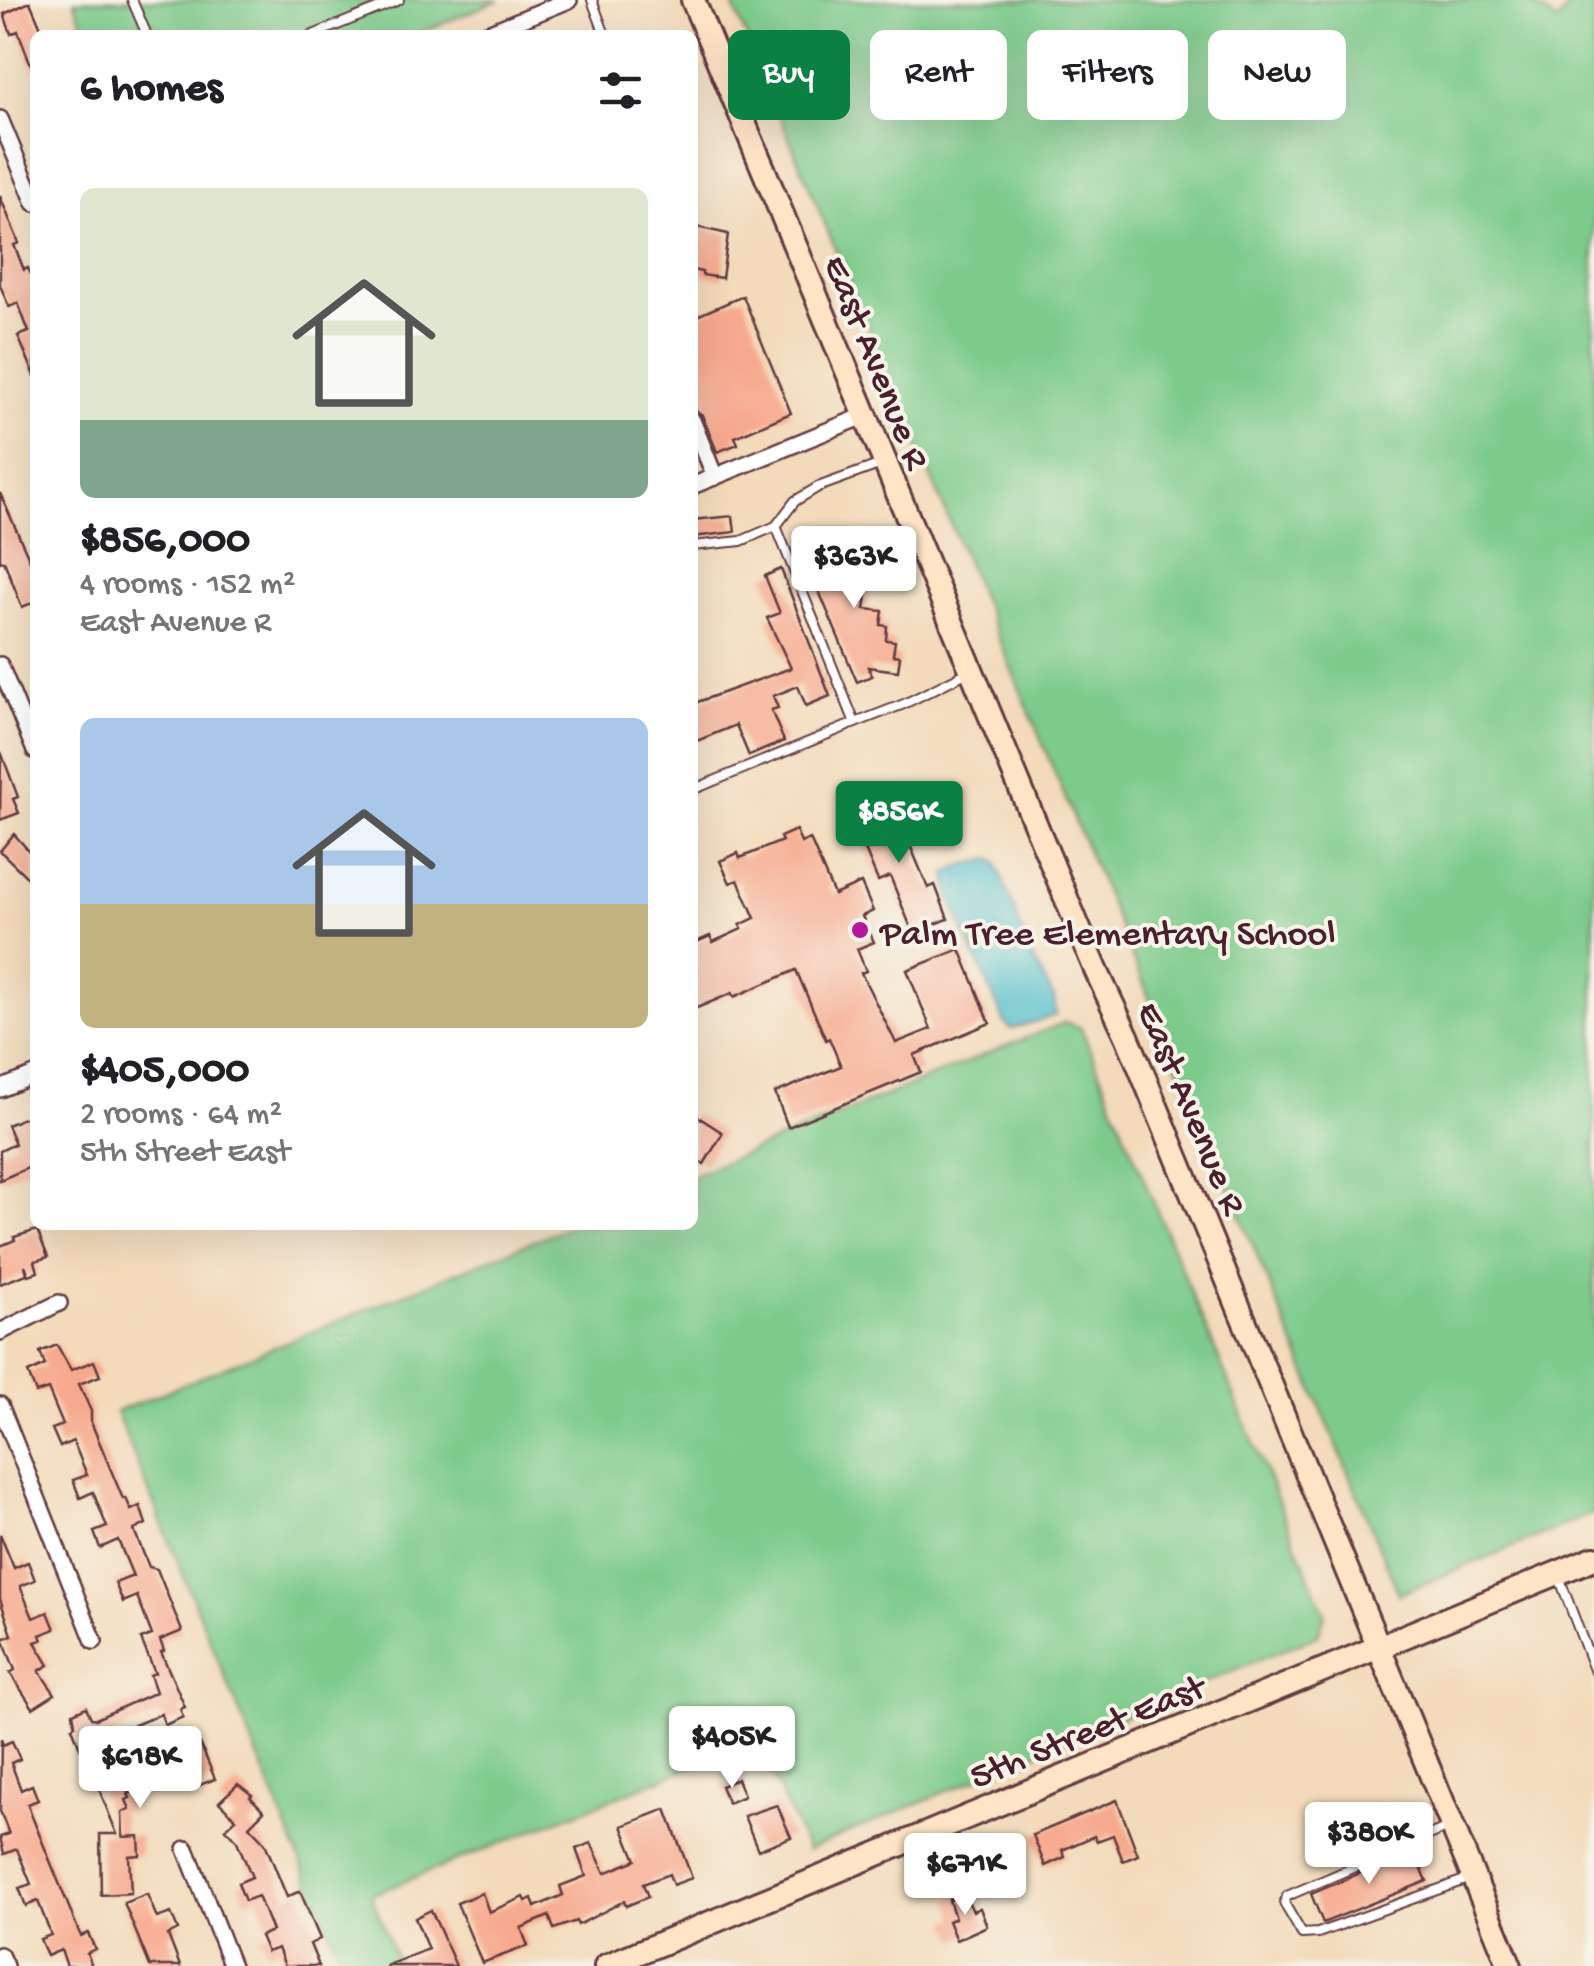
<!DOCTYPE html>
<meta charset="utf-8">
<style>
:root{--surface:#fff;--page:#f2f2f2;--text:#202124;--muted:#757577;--accent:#0b8043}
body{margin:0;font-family:"Gochi Hand",sans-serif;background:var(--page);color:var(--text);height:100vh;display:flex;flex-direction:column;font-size:38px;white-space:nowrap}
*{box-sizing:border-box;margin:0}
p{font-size:32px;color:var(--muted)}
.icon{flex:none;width:55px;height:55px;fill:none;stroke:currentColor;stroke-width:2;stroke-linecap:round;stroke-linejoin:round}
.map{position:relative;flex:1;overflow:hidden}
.drawer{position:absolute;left:30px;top:30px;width:668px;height:1200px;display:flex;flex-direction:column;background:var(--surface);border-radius:15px;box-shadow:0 10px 40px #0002}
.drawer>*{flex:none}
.guide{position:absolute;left:728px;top:30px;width:715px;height:90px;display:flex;gap:20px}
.price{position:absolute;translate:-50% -85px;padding:0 22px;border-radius:10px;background:#fff;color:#222;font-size:32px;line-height:65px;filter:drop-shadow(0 2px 5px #0008)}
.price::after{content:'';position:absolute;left:50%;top:60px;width:30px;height:22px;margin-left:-15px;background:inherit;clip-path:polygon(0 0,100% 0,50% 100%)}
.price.selected{background:var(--accent);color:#fff}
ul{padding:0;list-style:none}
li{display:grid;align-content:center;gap:20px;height:530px;padding:0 50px}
li span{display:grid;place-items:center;height:310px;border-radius:15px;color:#555}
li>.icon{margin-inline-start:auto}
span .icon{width:180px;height:180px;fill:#fffc;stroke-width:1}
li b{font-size:42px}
h2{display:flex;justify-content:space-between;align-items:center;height:120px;padding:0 50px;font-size:42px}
.pill{padding:0 35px;border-radius:15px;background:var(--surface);box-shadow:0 10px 40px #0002;font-size:35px;line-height:90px}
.pill.selected{background:var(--accent);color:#fff}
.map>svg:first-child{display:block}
.green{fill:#7dcb8b;stroke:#64755b;stroke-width:2.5}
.water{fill:#53bfcd;stroke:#4e6f7c;stroke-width:2.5}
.building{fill:#f7a98d}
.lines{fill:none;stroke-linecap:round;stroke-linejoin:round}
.lane-casing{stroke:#633b40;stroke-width:12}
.street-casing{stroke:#633b40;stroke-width:20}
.secondary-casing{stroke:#633b40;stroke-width:28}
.lane{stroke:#fff;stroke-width:8}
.street{stroke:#fff;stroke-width:15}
.secondary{stroke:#ffe4c6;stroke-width:22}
.poi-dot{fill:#b5179e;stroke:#f7f3e8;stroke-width:4}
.labels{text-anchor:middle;stroke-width:8;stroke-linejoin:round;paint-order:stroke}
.street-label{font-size:38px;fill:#4a1f2b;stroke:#f7f3e8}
.poi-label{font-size:38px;fill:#4a1f2b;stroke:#f7f3e8;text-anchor:start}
</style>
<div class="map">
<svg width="1594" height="1966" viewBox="0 0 1594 1966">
<rect width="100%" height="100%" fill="#f7f3e8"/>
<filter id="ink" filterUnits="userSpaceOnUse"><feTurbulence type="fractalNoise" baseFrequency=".01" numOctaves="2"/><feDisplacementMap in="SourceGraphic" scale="20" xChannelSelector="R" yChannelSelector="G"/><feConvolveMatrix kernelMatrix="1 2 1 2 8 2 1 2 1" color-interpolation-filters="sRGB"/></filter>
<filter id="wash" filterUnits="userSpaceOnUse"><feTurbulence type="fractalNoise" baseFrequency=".0048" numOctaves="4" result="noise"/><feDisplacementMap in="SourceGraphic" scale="40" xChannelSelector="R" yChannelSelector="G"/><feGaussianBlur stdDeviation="2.25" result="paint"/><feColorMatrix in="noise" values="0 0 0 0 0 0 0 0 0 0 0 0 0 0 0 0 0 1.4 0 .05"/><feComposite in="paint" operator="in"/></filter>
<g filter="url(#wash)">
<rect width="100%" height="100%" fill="#f3daba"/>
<g class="green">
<path d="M74 0H499L415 35H87Z"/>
<path d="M731 0H1527L1557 22 1573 0H1594V1513L1399 1594Z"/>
<path d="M1065 1022 1081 1028 1325 1614 1318 1635 807 1850 756 1741 371 1895 399 1966H344L116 1412 572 1225H692L693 1175Z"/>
</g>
<path class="water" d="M991 859 996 862 1031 955 1054 998 1056 1015 1011 1029 1005 1023 950 898 947 874 961 866Z"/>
<g id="blocks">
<g class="building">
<path d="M30 2 44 35H35L34 73 18 31 11 34 4 14Z"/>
<path d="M0 196 19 243 14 245 24 270 28 268 35 283V376L18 336 29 332 18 303 9 307 0 285Z"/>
<path d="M692 226 728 234 722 278 702 275V272L692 270Z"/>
<path d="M743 296 791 413 735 437 738 444 717 452 702 415 692 409V318Z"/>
<path d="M0 493 35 572V602L22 607 4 561 0 562Z"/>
<path d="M733 516 735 532 692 537V520Z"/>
<path d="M830 534 850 537 848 549 858 550 856 564 863 566 861 579 869 580 865 609 883 611 881 625 887 626 886 640 895 641 893 655 900 656 898 671 868 667 872 676 857 682 811 572 826 566Z"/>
<path d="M781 569 830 696 806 706 798 686 773 696 778 708 771 710 784 741 749 756 736 725 692 743V704L791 668 767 618 780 613 765 576Z"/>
<path d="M1 752 18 797 13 799 19 813 0 820Z"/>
<path d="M892 802 928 888 935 885 948 919 913 933 890 876 878 881 852 818Z"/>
<path d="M796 830 801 843 810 839 834 895 861 883 873 911 862 916 874 942 857 949 866 971 861 973 896 1043 931 1029 907 970 960 949 990 1023 914 1055 921 1072 788 1127 775 1093 841 1066 829 1038 826 1040 796 970 734 997 732 993 692 1010V944L710 936 713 942 742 929 740 925 755 918 738 880 730 883 720 861 738 853 740 858 782 841 780 837Z"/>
<path d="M14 834 35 858V885L0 851Z"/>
<path d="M35 1113V1165L0 1180V1151L15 1144 7 1125Z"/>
<path d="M692 1113 723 1133 704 1164 692 1157Z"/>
<path d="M37 1230 48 1257 35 1261 38 1272 29 1275 25 1265 27 1274 0 1284V1246L15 1240 14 1237Z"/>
<path d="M57 1345 71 1370 94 1361 100 1376 79 1384 91 1411V1422L123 1499 126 1498 131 1510 140 1506 146 1524 134 1530 149 1567 157 1569 182 1631 160 1640 164 1651 161 1652 185 1707 180 1709 183 1717 165 1725 161 1714 80 1748 72 1727 75 1725 73 1713 86 1707 91 1718 96 1719 156 1692 150 1675 155 1673 141 1639 152 1635 137 1596 123 1602 115 1583 133 1576 118 1540 100 1548 94 1532 107 1527 93 1492 80 1498 73 1480 87 1475 73 1441 60 1447 52 1429 63 1425 48 1389 36 1393 28 1373 45 1365 40 1352Z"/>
<path d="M0 1534 14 1568 28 1562 35 1580 20 1586 33 1618 48 1612 55 1629 40 1635 42 1640 35 1642 49 1665 39 1671 55 1694 33 1708 10 1673 15 1670 3 1639 12 1635 0 1599Z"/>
<path d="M1 1739 3 1745 12 1741 20 1759 11 1763 21 1790 32 1785 38 1800 28 1804 31 1814 79 1932 81 1936 88 1933 95 1949 87 1953 92 1966H67L61 1950 47 1956 40 1939 51 1935 38 1901 26 1906 19 1888 31 1884 17 1849 4 1854 0 1837 9 1834 0 1811Z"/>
<path d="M200 1743 215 1779 195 1787 188 1771 128 1794 130 1798 126 1800 130 1809 122 1812 123 1837 139 1836 140 1855 129 1856 131 1893 101 1895 100 1834H117L97 1784Z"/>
<path d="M737 1779 744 1796 728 1803 721 1786Z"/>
<path d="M238 1784 252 1795 250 1797 264 1811 249 1826 265 1843 287 1897 300 1891 320 1939 310 1944 319 1966H285L278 1948 267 1952 260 1936 272 1931 258 1896 245 1901 238 1883 252 1877 236 1839 225 1829 236 1819 219 1802Z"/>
<path d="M1117 1800 1138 1855 1123 1861 1113 1835 1097 1841 1094 1836 1062 1850 1065 1857 1045 1866 1033 1835Z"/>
<path d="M777 1805 791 1837 758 1850 744 1816Z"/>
<path d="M666 1809 692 1878 673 1885 669 1874 643 1884 648 1897 626 1906 624 1901 578 1925 576 1921 554 1929 549 1916 521 1928 528 1946 482 1963 457 1903 482 1893 489 1912 524 1897 526 1901 532 1898 535 1907 563 1895 560 1886 586 1876 576 1849 591 1843 605 1873 636 1860 622 1826Z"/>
<path d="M1414 1850 1427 1881 1323 1923 1311 1894Z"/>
<path d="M147 1894 157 1918 171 1913 178 1930 168 1935 180 1966H150L124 1903Z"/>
<path d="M964 1894 973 1911 980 1908 987 1926 956 1940 948 1921 955 1918 949 1900Z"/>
<path d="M431 1910 456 1966H386L428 1949 415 1918Z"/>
</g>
</g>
</g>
<g filter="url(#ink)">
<use href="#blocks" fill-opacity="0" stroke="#633b40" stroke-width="2.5"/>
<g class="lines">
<g class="lane-casing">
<g id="lane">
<path d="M132 0 147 35"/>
<path d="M592 0 605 35"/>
<path d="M313 35 399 0"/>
<path d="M884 463 818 487 795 501 776 526 855 723 904 704 968 672"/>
<path d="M692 546 741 541 776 526"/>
<path d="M692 790 855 723"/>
<path d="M1559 1577 1594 1670"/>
<path d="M1448 1827 1287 1896 1284 1903 1302 1934 1318 1933 1470 1878"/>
</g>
</g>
<g class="street-casing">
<g id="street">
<path d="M483 35 569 0"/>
<path d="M0 119 35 203"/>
<path d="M692 420 715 477"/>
<path d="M692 486 864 416"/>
<path d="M0 665 35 751"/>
<path d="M0 1089 35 1075"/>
<path d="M0 1332 59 1303"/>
<path d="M0 1405 94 1641"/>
<path d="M186 1849 232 1966"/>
<path d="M0 1955 5 1966"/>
</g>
</g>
<g class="secondary-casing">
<g id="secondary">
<path d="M693 0 1096 970 1127 1036 1510 1966"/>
<path d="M606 1966 1594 1558"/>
</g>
</g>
<use href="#lane" class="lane"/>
<use href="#street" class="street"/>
<use href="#secondary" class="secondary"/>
</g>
</g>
<circle class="poi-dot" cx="860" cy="930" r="10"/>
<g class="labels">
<g class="street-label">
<text transform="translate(879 361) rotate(68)" y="13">East Avenue R</text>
<text transform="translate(1194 1107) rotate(67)" y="13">East Avenue R</text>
<text transform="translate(1086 1729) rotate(-22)" y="13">5th Street East</text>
</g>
<g class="poi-label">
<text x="880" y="943">Palm Tree Elementary School</text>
</g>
</g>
</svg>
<b class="price" style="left:854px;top:611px">$363K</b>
<b class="price selected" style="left:899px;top:866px">$856K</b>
<b class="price" style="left:732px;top:1791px">$405K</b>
<b class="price" style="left:140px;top:1811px">$618K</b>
<b class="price" style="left:1369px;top:1887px">$380K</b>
<b class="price" style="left:965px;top:1918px">$671K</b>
<div class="guide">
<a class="pill selected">Buy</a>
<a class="pill">Rent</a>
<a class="pill">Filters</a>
<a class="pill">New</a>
</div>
<section class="drawer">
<h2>6 homes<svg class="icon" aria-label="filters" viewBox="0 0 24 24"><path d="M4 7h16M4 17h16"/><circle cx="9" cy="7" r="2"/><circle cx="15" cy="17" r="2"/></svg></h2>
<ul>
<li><span style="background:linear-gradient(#dfe7d0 75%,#7fa58c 0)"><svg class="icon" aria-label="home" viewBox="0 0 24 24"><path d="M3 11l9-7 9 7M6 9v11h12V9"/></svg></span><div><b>$856,000</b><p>4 rooms · 152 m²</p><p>East Avenue R</p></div></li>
<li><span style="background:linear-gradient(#a9c7e8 60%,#c2b280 0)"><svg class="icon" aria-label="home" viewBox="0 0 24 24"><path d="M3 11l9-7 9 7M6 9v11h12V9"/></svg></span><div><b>$405,000</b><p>2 rooms · 64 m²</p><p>5th Street East</p></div></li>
</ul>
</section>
</div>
